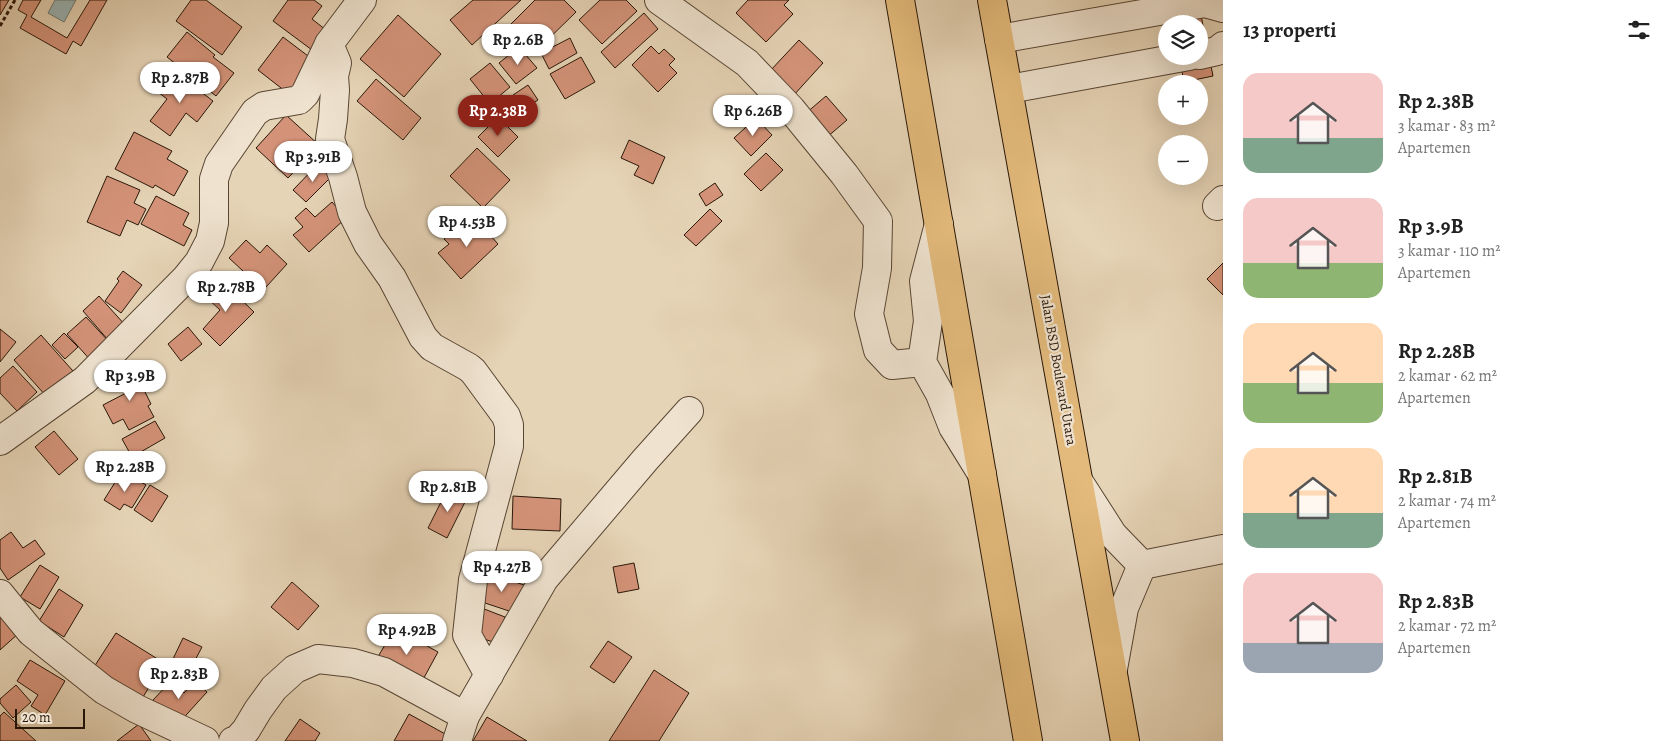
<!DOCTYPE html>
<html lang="id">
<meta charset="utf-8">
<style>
:root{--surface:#fff;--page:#f6f6f6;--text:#222;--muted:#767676;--accent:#8f2418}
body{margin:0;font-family:Alegreya,serif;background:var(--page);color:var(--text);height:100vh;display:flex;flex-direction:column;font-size:19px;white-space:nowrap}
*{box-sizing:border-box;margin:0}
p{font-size:16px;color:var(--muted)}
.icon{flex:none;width:28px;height:28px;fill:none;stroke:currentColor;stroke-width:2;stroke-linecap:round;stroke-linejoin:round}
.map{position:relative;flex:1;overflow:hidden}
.side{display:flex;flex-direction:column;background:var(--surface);width:450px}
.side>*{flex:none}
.tools{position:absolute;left:1158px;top:15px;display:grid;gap:10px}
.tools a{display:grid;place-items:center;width:50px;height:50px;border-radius:50%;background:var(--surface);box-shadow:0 5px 20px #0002;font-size:25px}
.scale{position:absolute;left:15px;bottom:12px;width:70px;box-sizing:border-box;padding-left:5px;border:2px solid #291708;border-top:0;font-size:14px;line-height:18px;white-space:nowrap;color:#291708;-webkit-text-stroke:4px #efe3d0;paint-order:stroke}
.price{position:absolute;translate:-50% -42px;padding:0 11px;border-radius:18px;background:#fff;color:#222;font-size:16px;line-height:32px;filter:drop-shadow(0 1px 2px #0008)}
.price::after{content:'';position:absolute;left:50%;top:30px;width:15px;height:11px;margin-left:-8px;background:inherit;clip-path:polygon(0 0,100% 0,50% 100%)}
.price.current{background:var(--accent);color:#fff}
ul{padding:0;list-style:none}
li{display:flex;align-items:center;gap:15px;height:125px;padding:0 20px}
li span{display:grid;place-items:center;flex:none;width:140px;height:100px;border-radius:15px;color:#555}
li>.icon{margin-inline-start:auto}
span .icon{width:60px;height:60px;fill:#fffc;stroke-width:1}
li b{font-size:21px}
h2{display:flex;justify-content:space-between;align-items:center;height:60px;padding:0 20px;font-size:21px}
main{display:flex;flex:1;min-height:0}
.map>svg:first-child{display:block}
.water{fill:#9ab6b7;stroke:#6d7671}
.building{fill:#d49379;stroke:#291708}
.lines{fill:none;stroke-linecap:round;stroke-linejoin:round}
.minor-casing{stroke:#584634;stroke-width:30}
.major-casing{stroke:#291708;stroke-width:30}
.path{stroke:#291708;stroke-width:3;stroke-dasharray:4 2.5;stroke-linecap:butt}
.minor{stroke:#efe3d0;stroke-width:28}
.major{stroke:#e3ba7b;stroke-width:28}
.labels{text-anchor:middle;stroke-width:4.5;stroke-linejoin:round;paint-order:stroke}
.street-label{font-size:14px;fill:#291708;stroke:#efe3d0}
</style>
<main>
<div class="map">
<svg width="1223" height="741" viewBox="0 0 1223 741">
<rect width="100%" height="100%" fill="#e6d4b6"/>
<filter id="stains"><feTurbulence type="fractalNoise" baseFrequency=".004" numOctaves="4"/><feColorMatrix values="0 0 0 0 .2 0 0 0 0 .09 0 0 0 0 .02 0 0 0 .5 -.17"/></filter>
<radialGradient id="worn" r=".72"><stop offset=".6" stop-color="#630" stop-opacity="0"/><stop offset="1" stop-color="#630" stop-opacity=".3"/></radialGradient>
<path class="water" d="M55 0H76L64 22 48 13Z"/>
<g class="building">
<path d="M0 0H9L0 15Z"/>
<path d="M23 0H41L31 17 67 38 90 0H107L81 46 73 41 66 54 20 28 27 15 18 10Z"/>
<path d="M191 0H206L242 27 222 55 176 21Z"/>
<path d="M288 0H314L322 6 312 19 326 30 312 50 273 21Z"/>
<path d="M473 0H521L472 45 450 20Z"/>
<path d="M535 0H564L576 12 534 53 508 27Z"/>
<path d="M600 0H626L637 11 602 44 579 20Z"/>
<path d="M748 0H789L784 5 793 14 766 42 736 13Z"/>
<path d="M1198 0 1213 76 1184 82 1179 56H1199V24H1173L1169 3Z"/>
<path d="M644 13 658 29 615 68 601 52Z"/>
<path d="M398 15 441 54 404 97 360 59Z"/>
<path d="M187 32 215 55 213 57 234 73 216 96 167 57Z"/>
<path d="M283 37 316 62 290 95 258 70Z"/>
<path d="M570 38 577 53 549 69 541 53Z"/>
<path d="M799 40 823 63 793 96 769 72Z"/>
<path d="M651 46 659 54 664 49 675 59 669 65 677 73 658 92 632 65Z"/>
<path d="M519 47 537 68 516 84 499 63Z"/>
<path d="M581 57 595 82 565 99 550 74Z"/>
<path d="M490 63 510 87 490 104 470 79Z"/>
<path d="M174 71 213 101 197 122 186 113 170 136 150 121 167 99 158 92Z"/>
<path d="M376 79 421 118 403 140 357 101Z"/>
<path d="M528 85 538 100 522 110 513 95Z"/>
<path d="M826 96 847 120 826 138 805 114Z"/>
<path d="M286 115 319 145 288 178 256 148Z"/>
<path d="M498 117 518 137 498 157 478 137Z"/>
<path d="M756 118 772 135 751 156 734 138Z"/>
<path d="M134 132 172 151 167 159 188 171 174 196 155 185 153 188 115 169Z"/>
<path d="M629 140 665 157 653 184 634 175 639 166 621 158Z"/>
<path d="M477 148 510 180 483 208 450 176Z"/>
<path d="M766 153 783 170 761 191 744 174Z"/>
<path d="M319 163 332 176 306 202 293 190Z"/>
<path d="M107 176 140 190 134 203 146 209 138 225 127 220 120 236 87 222Z"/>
<path d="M715 183 723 195 706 206 699 194Z"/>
<path d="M156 196 189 213 183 225 192 230 184 246 141 224Z"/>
<path d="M332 202 346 218 309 252 293 235 303 227 295 218 306 208 315 217Z"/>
<path d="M710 209 722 221 696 246 684 235Z"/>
<path d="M476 219 498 244 461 279 438 253 449 244 444 239 463 222 468 227Z"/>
<path d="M246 240 260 253 267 245 287 264 257 297 237 278 243 271 229 258Z"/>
<path d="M1223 263V295L1207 279Z"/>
<path d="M123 271 142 285 121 313 105 301 119 281 117 279Z"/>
<path d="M221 280 254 312 220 346 203 329 220 310 205 296Z"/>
<path d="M99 296 126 326 109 341 83 311Z"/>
<path d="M86 317 112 345 93 363 67 334Z"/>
<path d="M188 327 202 344 181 361 168 344Z"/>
<path d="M0 329 16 342 0 362Z"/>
<path d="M64 333 78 347 65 359 52 345Z"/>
<path d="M41 335 73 371 46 396 14 360Z"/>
<path d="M128 364 140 387 142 386 151 404 148 406 154 417 129 430 123 419 113 424 103 405 128 392 116 370Z"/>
<path d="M13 366 37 392 17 411 0 393V378Z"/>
<path d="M155 421 165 438 132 457 122 439Z"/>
<path d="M54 431 78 459 59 475 35 447Z"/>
<path d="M119 476 131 482 134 478 146 485 132 508 124 504 120 510 104 500Z"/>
<path d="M150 485 168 496 152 522 134 510Z"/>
<path d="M448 488 467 498 447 538 428 528Z"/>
<path d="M513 496 561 499 560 531 512 529Z"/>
<path d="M11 532 23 548 35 540 45 554 8 580 0 568V540Z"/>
<path d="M634 563 639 589 618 593 613 567Z"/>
<path d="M40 565 59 577 40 609 20 597Z"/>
<path d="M489 573 524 585 515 613 479 601Z"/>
<path d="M292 582 319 606 298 630 271 607Z"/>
<path d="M59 589 83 605 64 637 39 621Z"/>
<path d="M479 607 505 617 496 643 469 634Z"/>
<path d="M0 612 19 633 0 650Z"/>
<path d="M395 628 438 652 420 685 376 660Z"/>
<path d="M116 633 164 663 143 697 94 667Z"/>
<path d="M183 638 202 647 191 668 173 659Z"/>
<path d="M608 641 632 657 614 683 590 667Z"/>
<path d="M30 660 65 681 45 715 31 706 38 695 17 681Z"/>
<path d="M654 670 689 693 659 741H609Z"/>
<path d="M171 681 184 693 195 681 207 692 178 724 153 700Z"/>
<path d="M16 685 31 702 13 718 0 703V699Z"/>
<path d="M4 712 36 741H0V716Z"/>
<path d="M409 714 447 735 443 741H394Z"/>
<path d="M487 717 527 741H473Z"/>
<path d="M300 719 320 733 315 741H285Z"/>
<path d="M139 724 151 741H117Z"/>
</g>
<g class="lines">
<g class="minor-casing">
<g id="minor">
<path d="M659 0 747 63 791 109 844 174 878 221 877 268 869 314 878 350 892 365 922 362"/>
<path d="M999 39 1205 3 1223 8"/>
<path d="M329 44 337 63 334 76 335 90 333 119 330 139 343 177 352 212 368 244 392 278 423 337 432 347 468 367 473 371 506 416 509 425V446L473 580 467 635 489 675"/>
<path d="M1199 55 1217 51 1223 46"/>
<path d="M1009 89 1189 56"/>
<path d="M1217 206 1223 200"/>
<path d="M939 224 924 281 928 321 922 362 940 394 953 427 982 474"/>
<path d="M0 441 85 380 186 278 199 262 210 241 214 223V179L219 164 255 112 264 106 299 100 305 94 329 44 362 0"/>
<path d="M1079 482 1113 535 1142 565 1124 608 1113 669"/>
<path d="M1142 565 1223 549"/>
<path d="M0 594 31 632 104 690 137 709 205 741"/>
<path d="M233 741 237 740 246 730 258 710 274 688 295 669 318 659 353 663 384 672 465 716"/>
<path d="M457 741 465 716 544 579 645 460 689 411"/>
</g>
</g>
<g class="major-casing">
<g id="major">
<path d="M900 0 1028 741"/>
<path d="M992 0 1125 741"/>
</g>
</g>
<path class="path" d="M0 26 15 0"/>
<use href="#minor" class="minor"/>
<use href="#major" class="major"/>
</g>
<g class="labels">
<g class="street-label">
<text transform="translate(1059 370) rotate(80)" y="5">Jalan BSD Boulevard Utara</text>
</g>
</g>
<rect width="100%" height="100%" filter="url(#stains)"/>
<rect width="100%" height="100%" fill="url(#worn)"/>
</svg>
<div class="tools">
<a><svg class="icon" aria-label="layers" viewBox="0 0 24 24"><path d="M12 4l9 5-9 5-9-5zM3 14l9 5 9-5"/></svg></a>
<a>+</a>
<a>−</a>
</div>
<div class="scale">20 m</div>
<b class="price" style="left:518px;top:66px">Rp 2.6B</b>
<b class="price" style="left:180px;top:104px">Rp 2.87B</b>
<b class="price current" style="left:498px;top:137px">Rp 2.38B</b>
<b class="price" style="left:753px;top:137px">Rp 6.26B</b>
<b class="price" style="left:313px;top:183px">Rp 3.91B</b>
<b class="price" style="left:467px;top:248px">Rp 4.53B</b>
<b class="price" style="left:226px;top:313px">Rp 2.78B</b>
<b class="price" style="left:130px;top:402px">Rp 3.9B</b>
<b class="price" style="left:125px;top:493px">Rp 2.28B</b>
<b class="price" style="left:448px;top:513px">Rp 2.81B</b>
<b class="price" style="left:502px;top:593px">Rp 4.27B</b>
<b class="price" style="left:407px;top:656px">Rp 4.92B</b>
<b class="price" style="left:179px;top:700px">Rp 2.83B</b>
</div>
<section class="side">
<h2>13 properti<svg class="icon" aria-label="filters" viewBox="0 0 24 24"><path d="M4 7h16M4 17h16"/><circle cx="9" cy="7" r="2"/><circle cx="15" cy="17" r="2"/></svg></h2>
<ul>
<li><span style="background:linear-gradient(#f6c9c9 65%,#7fa58c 0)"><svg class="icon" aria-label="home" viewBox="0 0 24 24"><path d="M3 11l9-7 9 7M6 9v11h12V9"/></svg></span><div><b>Rp 2.38B</b><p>3 kamar · 83 m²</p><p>Apartemen</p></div></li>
<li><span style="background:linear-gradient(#f6c9c9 65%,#8fb573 0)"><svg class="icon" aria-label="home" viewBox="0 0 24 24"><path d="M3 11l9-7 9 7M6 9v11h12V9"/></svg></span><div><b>Rp 3.9B</b><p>3 kamar · 110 m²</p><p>Apartemen</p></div></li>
<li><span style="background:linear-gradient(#ffd9b3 60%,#8fb573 0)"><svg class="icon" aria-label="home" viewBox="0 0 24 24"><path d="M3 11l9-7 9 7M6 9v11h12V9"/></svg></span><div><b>Rp 2.28B</b><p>2 kamar · 62 m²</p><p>Apartemen</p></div></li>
<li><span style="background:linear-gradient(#ffd9b3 65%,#7fa58c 0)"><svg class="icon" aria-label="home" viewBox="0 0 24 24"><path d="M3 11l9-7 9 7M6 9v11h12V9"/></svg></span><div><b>Rp 2.81B</b><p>2 kamar · 74 m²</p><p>Apartemen</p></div></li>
<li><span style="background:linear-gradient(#f6c9c9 70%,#9aa5b1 0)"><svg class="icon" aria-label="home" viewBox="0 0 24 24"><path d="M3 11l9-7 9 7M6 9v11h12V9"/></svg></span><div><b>Rp 2.83B</b><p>2 kamar · 72 m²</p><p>Apartemen</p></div></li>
</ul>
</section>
</main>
